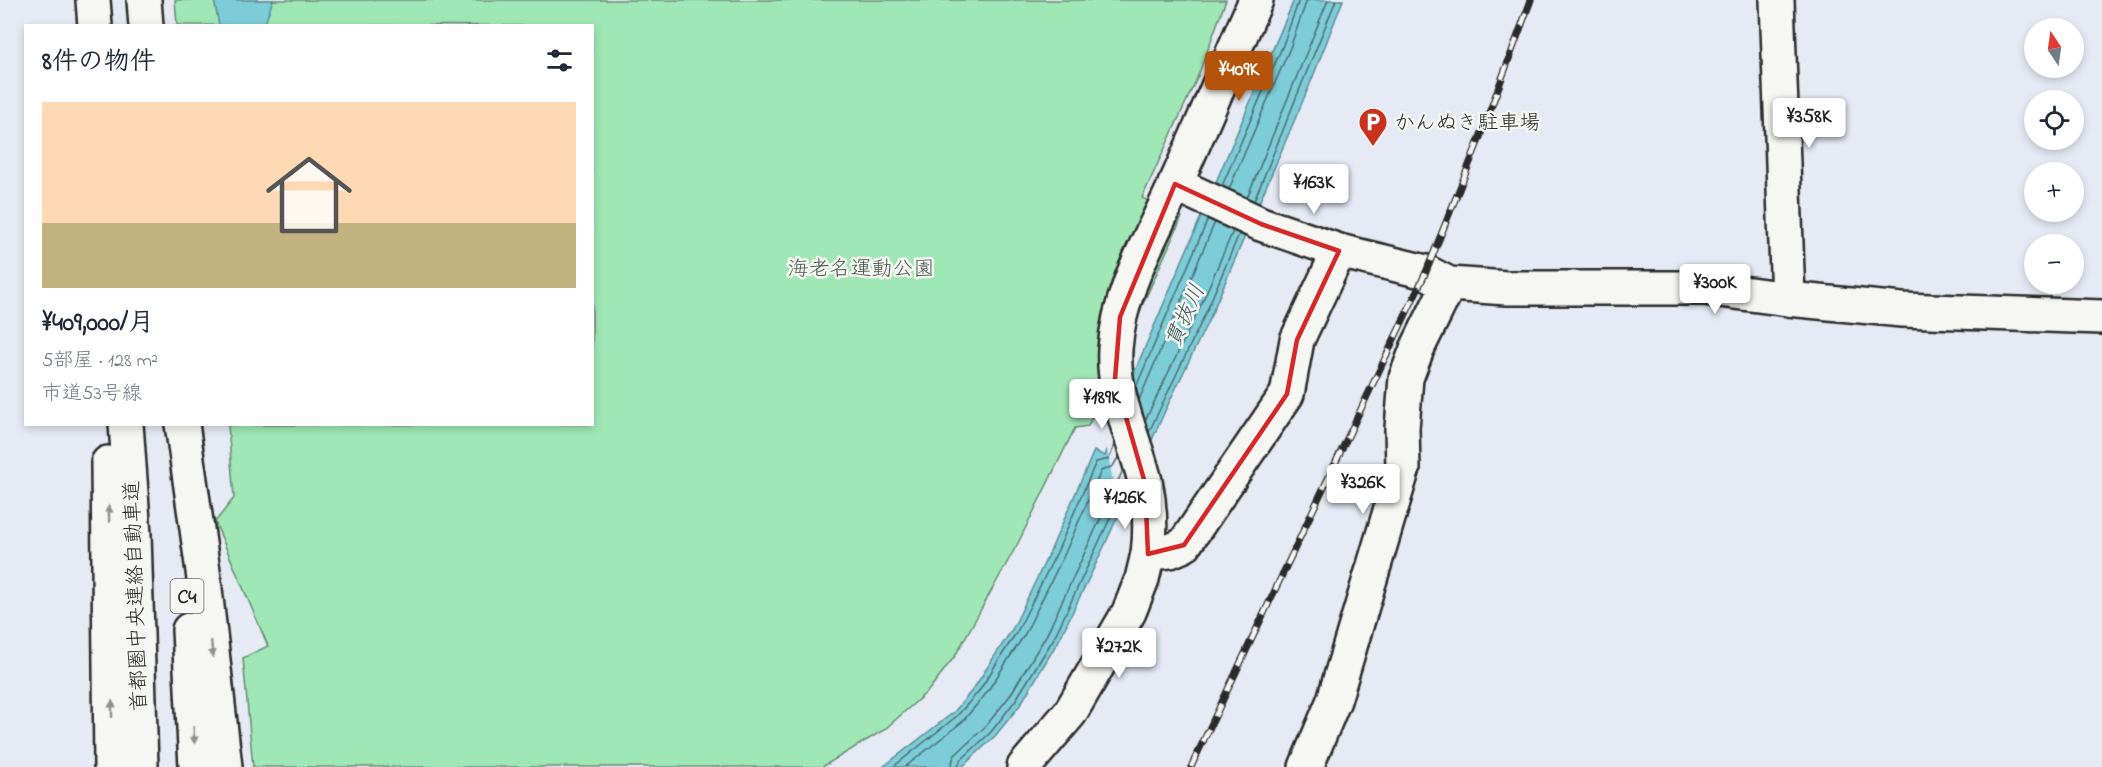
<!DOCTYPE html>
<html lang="ja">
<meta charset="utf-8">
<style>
:root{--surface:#fff;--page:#f2f2f3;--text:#1f2937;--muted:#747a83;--line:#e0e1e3;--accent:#b45309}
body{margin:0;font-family:"Indie Flower","Klee One",sans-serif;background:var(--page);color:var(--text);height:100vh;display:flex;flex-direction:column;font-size:22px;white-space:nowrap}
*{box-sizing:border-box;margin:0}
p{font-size:20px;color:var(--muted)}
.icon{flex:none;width:33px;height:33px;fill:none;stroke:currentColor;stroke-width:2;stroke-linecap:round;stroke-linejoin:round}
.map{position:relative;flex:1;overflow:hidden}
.side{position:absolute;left:24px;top:24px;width:570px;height:402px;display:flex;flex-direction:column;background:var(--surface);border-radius:0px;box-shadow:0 3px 9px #0003}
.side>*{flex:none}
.needle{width:39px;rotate:347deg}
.controls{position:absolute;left:2024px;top:18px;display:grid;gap:12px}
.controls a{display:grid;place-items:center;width:60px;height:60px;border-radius:50%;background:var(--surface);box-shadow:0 3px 9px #0003;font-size:30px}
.price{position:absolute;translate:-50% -51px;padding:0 14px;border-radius:6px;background:#fff;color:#222;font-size:20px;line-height:39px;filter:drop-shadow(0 2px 3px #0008)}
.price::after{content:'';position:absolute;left:50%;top:36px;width:18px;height:14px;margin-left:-9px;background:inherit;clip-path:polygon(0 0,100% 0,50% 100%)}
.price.current{background:var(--accent);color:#fff}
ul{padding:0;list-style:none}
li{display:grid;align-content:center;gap:12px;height:318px;padding:0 18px}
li+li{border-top:2px solid var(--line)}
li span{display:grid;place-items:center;height:186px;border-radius:0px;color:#555}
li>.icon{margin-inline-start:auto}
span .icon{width:108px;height:108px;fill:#fffc;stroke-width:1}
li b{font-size:26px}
h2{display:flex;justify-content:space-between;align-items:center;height:72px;padding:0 18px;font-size:26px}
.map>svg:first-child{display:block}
.green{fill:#9fe8b6;stroke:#658a70;stroke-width:1.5}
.water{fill:#7dcdd8;stroke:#5c8c93;stroke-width:1.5}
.pier{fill:#e5eaf5}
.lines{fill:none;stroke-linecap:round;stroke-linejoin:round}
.shore{stroke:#4c6c70;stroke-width:1.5}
.street-casing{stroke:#2b2b2b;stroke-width:38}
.secondary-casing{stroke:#2b2b2b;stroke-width:38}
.highway-casing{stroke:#2b2b2b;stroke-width:38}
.street{stroke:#f6f6f2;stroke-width:33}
.secondary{stroke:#f6f6f2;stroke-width:33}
.highway{stroke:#f6f6f2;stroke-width:33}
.rail-casing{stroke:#2b2b2b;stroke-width:7}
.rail{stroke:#f6f6f2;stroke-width:4.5;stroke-dasharray:14;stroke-linecap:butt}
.oneway{fill:#90908e}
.marked{fill:none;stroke:#d62828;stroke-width:4.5;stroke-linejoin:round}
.labels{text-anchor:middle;stroke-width:5;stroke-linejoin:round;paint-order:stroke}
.shield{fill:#f6f6f2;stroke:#686867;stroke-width:1.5}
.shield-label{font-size:20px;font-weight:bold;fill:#2b2b2b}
.poi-label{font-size:21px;fill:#2b2b2b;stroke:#f6f6f2;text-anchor:start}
.park-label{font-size:21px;fill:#485a4e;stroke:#f6f6f2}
.street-label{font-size:21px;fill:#2b2b2b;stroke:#f6f6f2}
.water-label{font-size:22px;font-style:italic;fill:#445c5f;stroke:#f6f6f2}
</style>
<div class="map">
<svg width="2102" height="767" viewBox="0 0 2102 767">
<rect width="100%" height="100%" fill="#e5eaf5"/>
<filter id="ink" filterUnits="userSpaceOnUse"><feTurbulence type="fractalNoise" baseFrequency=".0167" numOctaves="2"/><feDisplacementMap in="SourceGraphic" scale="12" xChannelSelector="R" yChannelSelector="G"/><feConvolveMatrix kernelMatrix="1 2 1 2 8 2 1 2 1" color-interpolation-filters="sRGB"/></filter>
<g filter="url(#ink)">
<path class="green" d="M175 0H1226L1198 76 1142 198 1182 217 1088 426 1075 428 1018 543 955 656 928 691 884 730 822 767H253L243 658 268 646 215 522 234 498 228 425 592 424V26L177 25Z"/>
<g class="water">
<path d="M214 0H273L264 26 219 25Z"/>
<path d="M1294 0H1343L1310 84 1212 313 1165 411 1103 549 1059 640 1020 705 995 736 962 767H883L954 712 974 688 1013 628 1052 547 1094 451 1105 456 1134 373Z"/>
</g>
<path class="pier" d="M1130 376 1151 449 1120 519 1106 444Z"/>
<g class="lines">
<g class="shore">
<path d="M1222 186 1283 45 1299 0"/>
<path d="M1229 189 1290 48 1307 0"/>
<path d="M1247 198 1328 0"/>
<path d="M1254 201 1336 0"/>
<path d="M1136 387 1208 219"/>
<path d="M1139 400 1215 222"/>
<path d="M1145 421 1200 307 1233 231"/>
<path d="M1149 432 1207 310 1239 234"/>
<path d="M893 767 957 716 979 691 1018 630 1058 550 1096 462 1109 459 1115 445"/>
<path d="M905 767 962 722 985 695 1025 634 1065 553 1101 471 1113 466 1119 456"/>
<path d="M951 767 954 756 985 727 1009 697 1047 634 1123 470"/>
<path d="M958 767 960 761 991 732 1015 701 1054 638 1127 482"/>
</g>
<g class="street-casing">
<g id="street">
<path d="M1777 0 1788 299"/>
<path d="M1175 184 1261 224 1339 251 1426 272 1449 284 1507 288H1704L1788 299 1902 310 2102 317"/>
<path d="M1024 767 1070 713 1129 612 1142 579 1148 554 1170 551 1184 545 1287 394 1297 340 1339 251"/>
<path d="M1306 767 1334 700 1403 468 1402 428 1406 378 1417 349 1449 284"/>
</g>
</g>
<g class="secondary-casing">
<path id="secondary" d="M1148 554C1151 530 1150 505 1145 481 1134 437 1112 396 1115 349 1119 290 1152 236 1176 183 1203 123 1229 61 1256 0"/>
</g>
<g class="highway-casing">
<g id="highway">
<path d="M93 0 95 26"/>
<path d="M144 0 146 26"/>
<path d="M126 424 134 535 141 767"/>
<path d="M182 424 203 571 225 767"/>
<path d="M108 463 111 767"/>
<path d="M189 630 196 767"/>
</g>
</g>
<use href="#street" class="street"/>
<use href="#secondary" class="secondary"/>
<use href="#highway" class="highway"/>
<g class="rail-casing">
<path id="rail" d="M1191 767 1426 272 1479 140 1531 0"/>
</g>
<use href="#rail" class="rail"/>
</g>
<defs><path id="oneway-solid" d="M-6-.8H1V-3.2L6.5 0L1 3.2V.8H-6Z" transform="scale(1.5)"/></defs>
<g class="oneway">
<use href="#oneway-solid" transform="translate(109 514) rotate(-91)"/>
<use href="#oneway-solid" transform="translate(212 649) rotate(84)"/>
<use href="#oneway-solid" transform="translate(112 709) rotate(-90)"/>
<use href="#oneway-solid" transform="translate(194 735) rotate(87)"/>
</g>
</g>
<path class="marked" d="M1175 184 1261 224 1339 251 1297 340 1287 394 1184 545 1148 554 1145 483 1115 379 1120 317Z"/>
<defs>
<g id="parking-pin" transform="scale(1.5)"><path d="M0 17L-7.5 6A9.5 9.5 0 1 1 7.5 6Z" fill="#c8321e" stroke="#f6f6f2"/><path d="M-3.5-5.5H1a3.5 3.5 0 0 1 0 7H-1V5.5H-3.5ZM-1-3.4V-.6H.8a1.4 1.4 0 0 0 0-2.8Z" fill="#fff"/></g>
</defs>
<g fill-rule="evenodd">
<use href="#parking-pin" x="1373" y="122"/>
</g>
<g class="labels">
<rect class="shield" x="170.5" y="579" width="33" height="34" rx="4.5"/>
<g class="shield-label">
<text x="187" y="603">C4</text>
</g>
<g class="poi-label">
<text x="1394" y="129">かんぬき駐車場</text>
</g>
<g class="park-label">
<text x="861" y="275">海老名運動公園</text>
</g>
<g class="street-label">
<text transform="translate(135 596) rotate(-92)" y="7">首都圏中央連絡自動車道</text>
</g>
<g class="water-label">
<text transform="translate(1184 315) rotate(-66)" y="8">貫抜川</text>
</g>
</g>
</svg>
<div class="controls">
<a><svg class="needle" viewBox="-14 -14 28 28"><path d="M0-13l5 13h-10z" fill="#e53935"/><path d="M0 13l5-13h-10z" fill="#747a83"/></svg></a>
<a><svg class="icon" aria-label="locate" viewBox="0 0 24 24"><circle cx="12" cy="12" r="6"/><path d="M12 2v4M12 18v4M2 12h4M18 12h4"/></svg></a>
<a>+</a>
<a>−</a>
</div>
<b class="price current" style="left:1239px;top:102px">¥409K</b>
<b class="price" style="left:1809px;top:149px">¥358K</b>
<b class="price" style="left:1314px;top:215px">¥163K</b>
<b class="price" style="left:1715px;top:315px">¥300K</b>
<b class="price" style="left:1102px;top:430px">¥189K</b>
<b class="price" style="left:1363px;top:515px">¥326K</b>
<b class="price" style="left:1125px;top:530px">¥126K</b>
<b class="price" style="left:1119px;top:679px">¥272K</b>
<section class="side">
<h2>8件の物件<svg class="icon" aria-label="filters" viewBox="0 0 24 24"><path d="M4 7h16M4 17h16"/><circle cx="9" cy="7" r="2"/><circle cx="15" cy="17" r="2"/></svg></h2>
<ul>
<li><span style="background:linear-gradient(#ffd9b3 65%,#c2b280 0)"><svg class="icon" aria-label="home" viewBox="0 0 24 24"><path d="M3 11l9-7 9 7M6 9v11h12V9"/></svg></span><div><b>¥409,000/月</b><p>5部屋 · 128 m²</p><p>市道53号線</p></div></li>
</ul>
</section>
</div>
